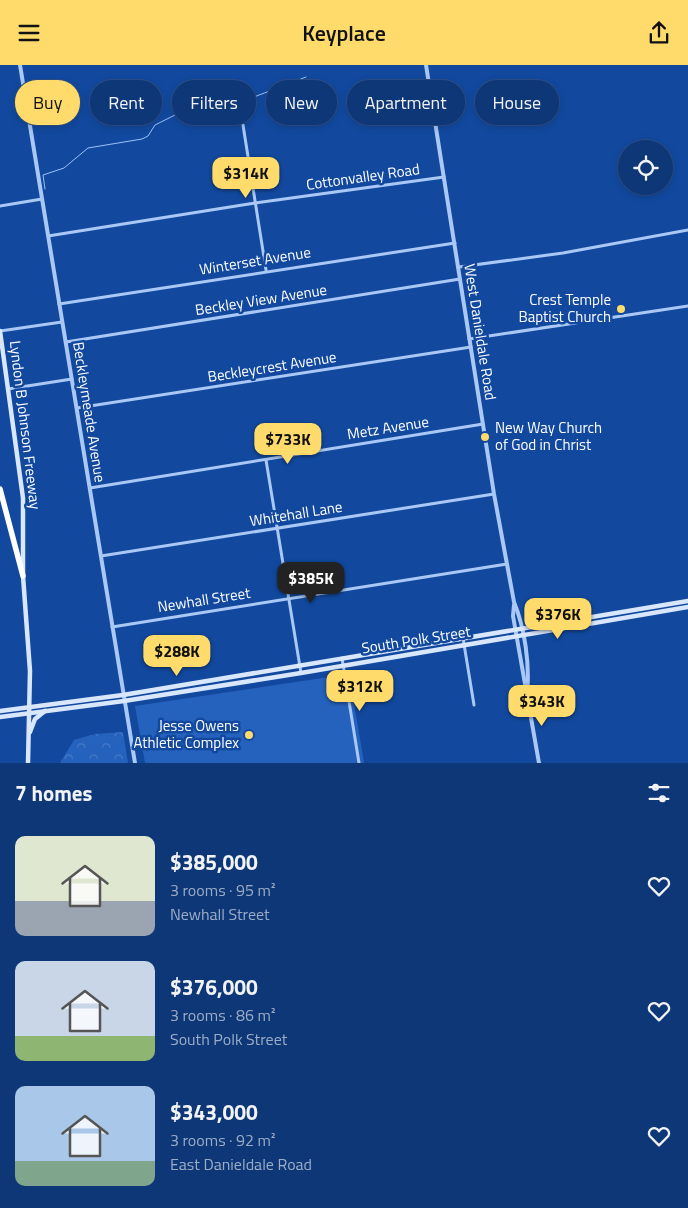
<!DOCTYPE html>
<meta charset="utf-8">
<style>
:root{--surface:#0e3777;--page:#173f7c;--text:#f1f3f6;--muted:#9bacc6;--line:#2e5189;--accent:#ffdb6c}
body{margin:0;font-family:"Titillium Web",sans-serif;background:var(--page);color:var(--text);height:100vh;display:flex;flex-direction:column;font-size:19px;white-space:nowrap}
*{box-sizing:border-box;margin:0}
p{font-size:16px;color:var(--muted)}
.icon{flex:none;width:28px;height:28px;fill:none;stroke:currentColor;stroke-width:2;stroke-linecap:round;stroke-linejoin:round}
.map{position:relative;height:698px;overflow:hidden}
.panel{display:flex;flex-direction:column;background:var(--surface);flex:1}
.panel>*{flex:none}
.banner{position:absolute;left:15px;top:15px;width:659px;height:45px;display:flex;gap:10px}
.fabs{position:absolute;left:618px;top:75px;display:grid;gap:10px}
.fabs a{display:grid;place-items:center;width:55px;height:55px;border-radius:50%;background:var(--surface);box-shadow:0 2px 8px #0003,0 0 0 1px var(--line);font-size:25px}
.price{position:absolute;translate:-50% -42px;padding:0 11px;border-radius:10px;background:var(--accent);color:#111;font-size:16px;line-height:32px;filter:drop-shadow(0 1px 2px #0008)}
.price::after{content:'';position:absolute;left:50%;top:30px;width:15px;height:11px;margin-left:-8px;background:inherit;clip-path:polygon(0 0,100% 0,50% 100%)}
.price.current{background:#222;color:#fff}
ul{padding:0;list-style:none}
li{display:flex;align-items:center;gap:15px;height:125px;padding:0 15px}
li span{display:grid;place-items:center;flex:none;width:140px;height:100px;border-radius:10px;color:#555}
li>.icon{margin-inline-start:auto}
span .icon{width:60px;height:60px;fill:#fffc;stroke-width:1}
li b{font-size:21px}
h2{display:flex;justify-content:space-between;align-items:center;height:60px;padding:0 15px;font-size:21px}
.pill{padding:0 18px;border-radius:22px;background:var(--surface);box-shadow:0 2px 8px #0003,0 0 0 1px var(--line);font-size:18px;line-height:45px}
.pill.current{background:var(--accent);color:#111}
header{display:flex;justify-content:space-between;align-items:center;height:65px;padding:0 15px;background:var(--accent);color:#111;font-size:22px;font-weight:600}
.map>svg:first-child{display:block}
.forest{fill:url(#forest-crowns)}
.park{fill:#2562bd}
.lines{fill:none;stroke-linecap:round;stroke-linejoin:round}
.stream{stroke:#9bc2f8;stroke-width:1}
.minor{stroke:#a9c8f5;stroke-width:3}
.tertiary{stroke:#a9c8f5;stroke-width:4}
.secondary{stroke:#d9e7fd;stroke-width:4.5}
.motorway{stroke:#fff;stroke-width:5.5}
.poi-dot{fill:#ffdb6c;stroke:#12499f;stroke-width:2}
.labels{text-anchor:middle;stroke-width:5;stroke-linejoin:round;paint-order:stroke}
.street-label{font-size:15px;fill:#fff;stroke:#12499f}
.poi-label{font-size:15px;fill:#fff;stroke:#12499f;text-anchor:end}
</style>
<header><svg class="icon" aria-label="menu" viewBox="0 0 24 24"><path d="M4 6h16M4 12h16M4 18h16"/></svg>Keyplace<svg class="icon" aria-label="share" viewBox="0 0 24 24"><path d="M12 15V3M7 8l5-5 5 5M5 13v7h14v-7"/></svg></header>
<div class="map">
<svg width="688" height="698" viewBox="0 0 688 698">
<defs>
<pattern id="forest-crowns" width="20" height="18" patternUnits="userSpaceOnUse" patternTransform="scale(1.25)"><rect width="20" height="18" fill="#2562bd"/><path d="M2 6a3 3 0 1 1 6 0M12 15a3 3 0 1 1 6 0" fill="none" stroke="#467ac7"/></pattern>
</defs>
<rect width="100%" height="100%" fill="#12499f"/>
<path class="forest" d="M123 667 128 698H60L74 675 95 669Z"/>
<path class="park" d="M349 609 364 698H145L135 641Z"/>
<g class="lines">
<path class="stream" d="M45 124 43 110 64 103 88 83 142 74 148 71 155 60 175 50 183 52 217 41 241 37 306 12"/>
<g class="minor">
<path d="M243 60 266 205"/>
<path d="M0 141 42 134"/>
<path d="M48 171 255 138 444 112"/>
<path d="M459 202 563 188 688 165"/>
<path d="M59 239 455 178"/>
<path d="M0 266 62 257"/>
<path d="M469 274 688 241"/>
<path d="M66 277 460 214"/>
<path d="M8 324 72 314"/>
<path d="M77 343 471 282"/>
<path d="M266 395 301 608"/>
<path d="M90 423 483 359"/>
<path d="M101 491 494 429"/>
<path d="M112 562 507 499"/>
<path d="M463 573 474 640"/>
<path d="M342 593 359 698"/>
</g>
<g class="tertiary">
<path d="M20 0 135 698"/>
<path d="M426 0 494 429 514 537C525 564 530 600 527 629"/>
<path d="M514 540 513 551 539 698"/>
</g>
<g class="secondary">
<path d="M0 266 23 433V511L30 606 28 698"/>
<path d="M0 646 123 630 688 536"/>
<path d="M0 652 124 636 301 608 688 542"/>
<path d="M30 667 35 654 45 646"/>
</g>
<path class="motorway" d="M0 424 23 511"/>
</g>
<g class="poi-dot">
<circle cx="621" cy="244" r="5"/>
<circle cx="485" cy="372" r="5"/>
<circle cx="249" cy="670" r="5"/>
</g>
<g class="labels">
<g class="street-label">
<text transform="translate(363 112) rotate(-8)" y="5">Cottonvalley Road</text>
<text transform="translate(255 196) rotate(-9)" y="5">Winterset Avenue</text>
<text transform="translate(261 235) rotate(-9)" y="5">Beckley View Avenue</text>
<text transform="translate(480 267) rotate(81)" y="5">West Danieldale Road</text>
<text transform="translate(272 302) rotate(-9)" y="5">Beckleycrest Avenue</text>
<text transform="translate(89 347) rotate(81)" y="5">Beckleymeade Avenue</text>
<text transform="translate(25 360) rotate(83)" y="5">Lyndon B Johnson Freeway</text>
<text transform="translate(388 363) rotate(-9)" y="5">Metz Avenue</text>
<text transform="translate(296 449) rotate(-9)" y="5">Whitehall Lane</text>
<text transform="translate(204 535) rotate(-9)" y="5">Newhall Street</text>
<text transform="translate(416 575) rotate(-9)" y="5">South Polk Street</text>
</g>
<g class="poi-label">
<text x="611" y="240">Crest Temple<tspan x="611" dy="17">Baptist Church</tspan></text>
<text x="495" y="368" text-anchor="start">New Way Church<tspan x="495" dy="17">of God in Christ</tspan></text>
<text x="239" y="666">Jesse Owens<tspan x="239" dy="17">Athletic Complex</tspan></text>
</g>
</g>
</svg>
<div class="fabs">
<a><svg class="icon" aria-label="locate" viewBox="0 0 24 24"><circle cx="12" cy="12" r="6"/><path d="M12 2v4M12 18v4M2 12h4M18 12h4"/></svg></a>
</div>
<b class="price" style="left:246px;top:134px">$314K</b>
<b class="price" style="left:288px;top:400px">$733K</b>
<b class="price current" style="left:311px;top:539px">$385K</b>
<b class="price" style="left:558px;top:575px">$376K</b>
<b class="price" style="left:177px;top:612px">$288K</b>
<b class="price" style="left:360px;top:647px">$312K</b>
<b class="price" style="left:542px;top:662px">$343K</b>
<div class="banner">
<a class="pill current">Buy</a>
<a class="pill">Rent</a>
<a class="pill">Filters</a>
<a class="pill">New</a>
<a class="pill">Apartment</a>
<a class="pill">House</a>
</div>
</div>
<section class="panel">
<h2>7 homes<svg class="icon" aria-label="filters" viewBox="0 0 24 24"><path d="M4 7h16M4 17h16"/><circle cx="9" cy="7" r="2"/><circle cx="15" cy="17" r="2"/></svg></h2>
<ul>
<li><span style="background:linear-gradient(#dfe7d0 65%,#9aa5b1 0)"><svg class="icon" aria-label="home" viewBox="0 0 24 24"><path d="M3 11l9-7 9 7M6 9v11h12V9"/></svg></span><div><b>$385,000</b><p>3 rooms · 95 m²</p><p>Newhall Street</p></div><svg class="icon" aria-label="heart" viewBox="0 0 24 24"><path d="M12 20l-8-8c-3-5 5-10 8-4 3-6 11-1 8 4z"/></svg></li>
<li><span style="background:linear-gradient(#c9d6e8 75%,#8fb573 0)"><svg class="icon" aria-label="home" viewBox="0 0 24 24"><path d="M3 11l9-7 9 7M6 9v11h12V9"/></svg></span><div><b>$376,000</b><p>3 rooms · 86 m²</p><p>South Polk Street</p></div><svg class="icon" aria-label="heart" viewBox="0 0 24 24"><path d="M12 20l-8-8c-3-5 5-10 8-4 3-6 11-1 8 4z"/></svg></li>
<li><span style="background:linear-gradient(#a9c7e8 75%,#7fa58c 0)"><svg class="icon" aria-label="home" viewBox="0 0 24 24"><path d="M3 11l9-7 9 7M6 9v11h12V9"/></svg></span><div><b>$343,000</b><p>3 rooms · 92 m²</p><p>East Danieldale Road</p></div><svg class="icon" aria-label="heart" viewBox="0 0 24 24"><path d="M12 20l-8-8c-3-5 5-10 8-4 3-6 11-1 8 4z"/></svg></li>
</ul>
</section>
